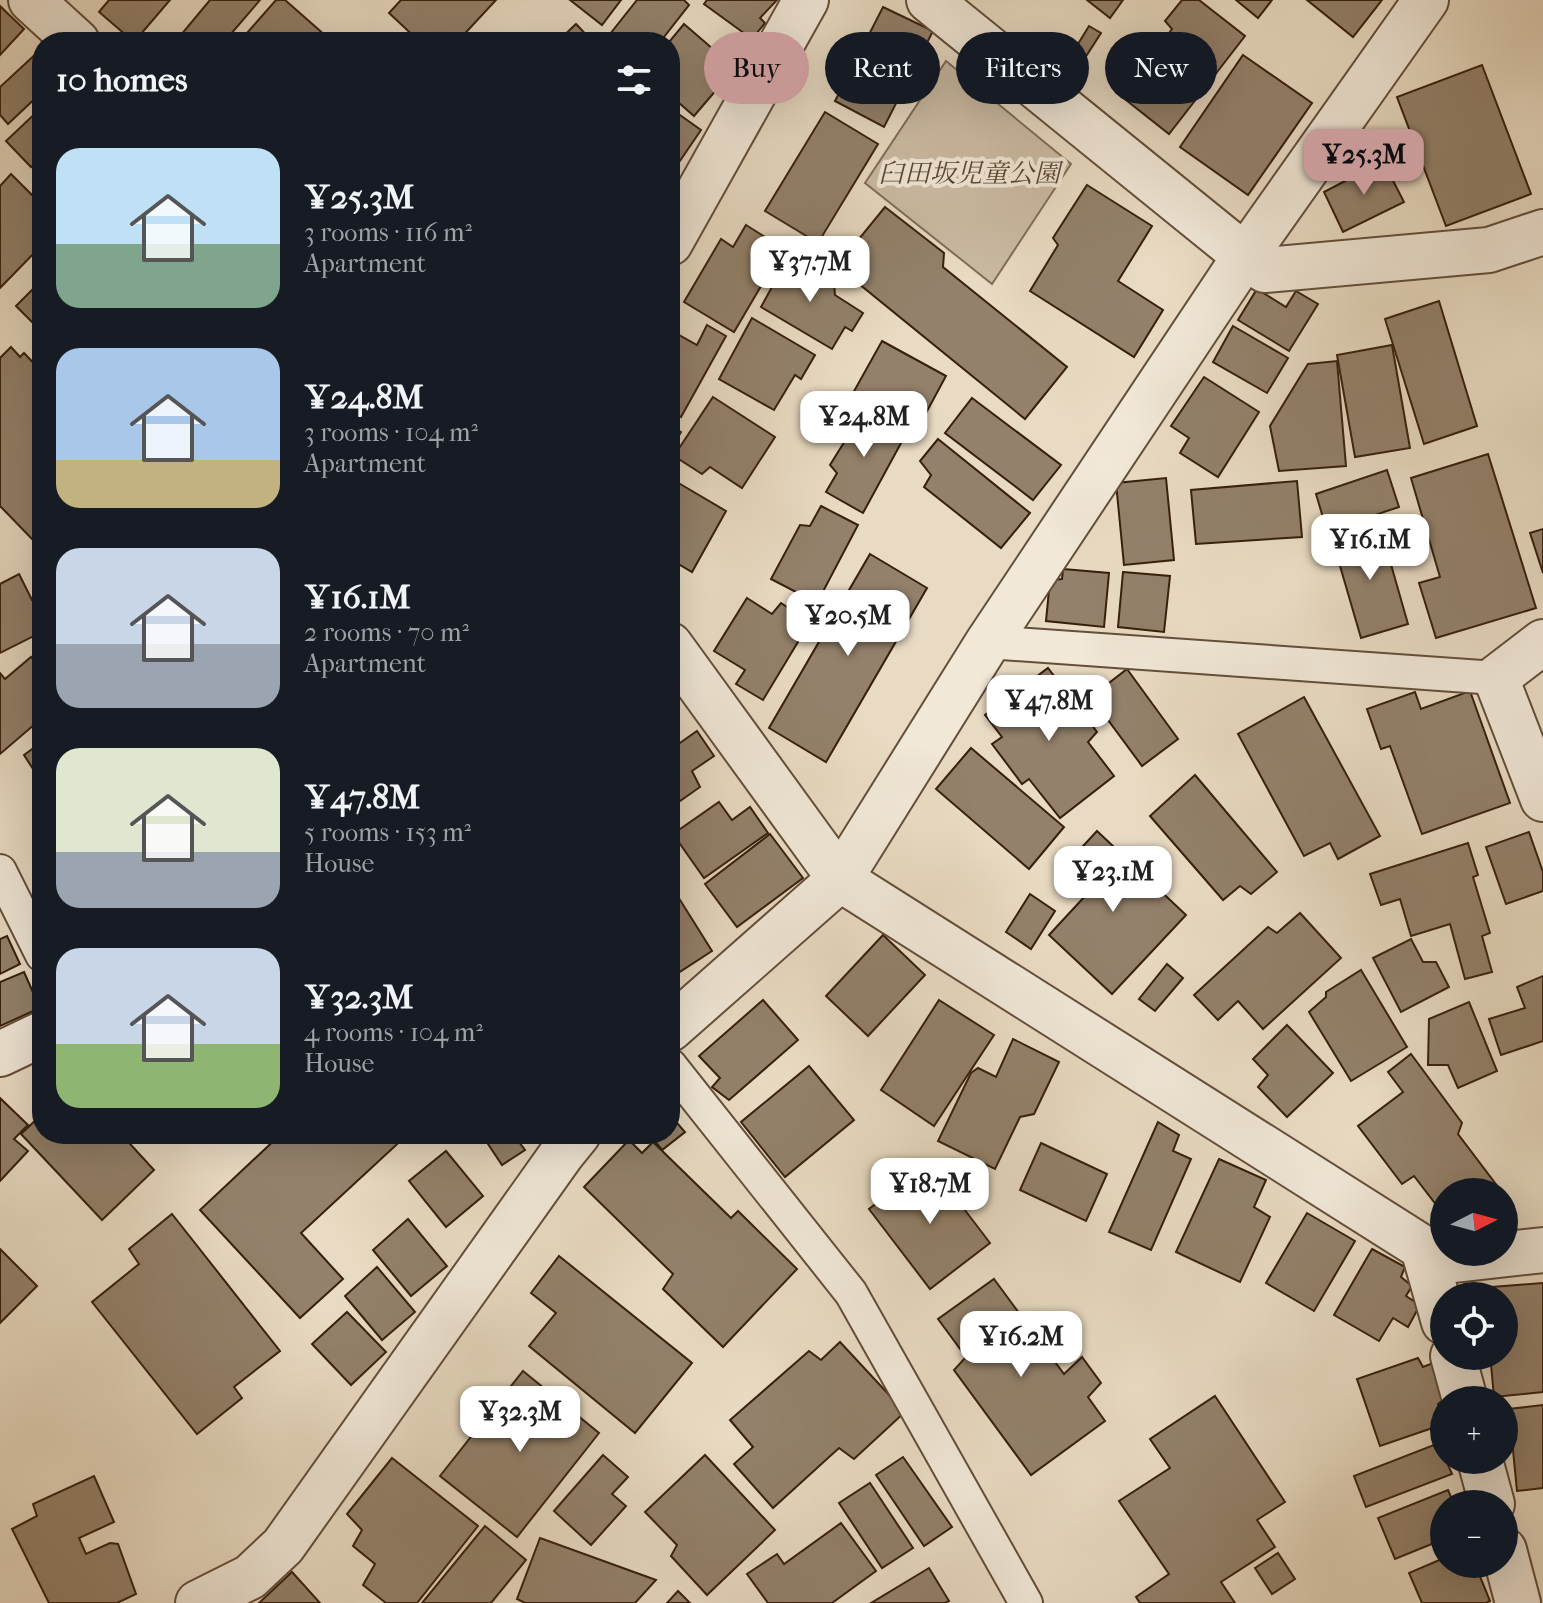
<!DOCTYPE html>
<meta charset="utf-8">
<style>
:root{--surface:#171b24;--page:#242831;--text:#f1f3f6;--muted:#9ea1a6;--accent:#c59692}
body{margin:0;font-family:"IM FELL French Canon","Noto Serif JP",serif;background:var(--page);color:var(--text);height:100vh;display:flex;flex-direction:column;font-size:30px;white-space:nowrap}
*{box-sizing:border-box;margin:0}
p{font-size:26px;color:var(--muted)}
.icon{flex:none;width:44px;height:44px;fill:none;stroke:currentColor;stroke-width:2;stroke-linecap:round;stroke-linejoin:round}
.map{position:relative;flex:1;overflow:hidden}
.side{position:absolute;left:32px;top:32px;width:648px;height:1112px;display:flex;flex-direction:column;background:var(--surface);border-radius:32px;box-shadow:0 8px 32px #0002}
.side>*{flex:none}
.guide{position:absolute;left:704px;top:32px;width:718px;height:72px;display:flex;gap:16px}
.needle{width:52px;rotate:84deg}
.fabs{position:absolute;left:1430px;top:1178px;display:grid;gap:16px}
.fabs a{display:grid;place-items:center;width:88px;height:88px;border-radius:50%;background:var(--surface);box-shadow:0 8px 32px #0002;font-size:40px}
.price{position:absolute;translate:-50% -68px;padding:0 18px;border-radius:16px;background:#fff;color:#222;font-size:26px;line-height:52px;filter:drop-shadow(0 2px 4px #0008)}
.price::after{content:'';position:absolute;left:50%;top:48px;width:24px;height:18px;margin-left:-12px;background:inherit;clip-path:polygon(0 0,100% 0,50% 100%)}
.price.on{background:var(--accent);color:#111}
ul{padding:0;list-style:none}
li{display:flex;align-items:center;gap:24px;height:200px;padding:0 24px}
li span{display:grid;place-items:center;flex:none;width:224px;height:160px;border-radius:24px;color:#555}
li>.icon{margin-inline-start:auto}
span .icon{width:96px;height:96px;fill:#fffc;stroke-width:1}
li b{font-size:34px}
h2{display:flex;justify-content:space-between;align-items:center;height:96px;padding:0 24px;font-size:34px}
.chip{padding:0 28px;border-radius:36px;background:var(--surface);box-shadow:0 8px 32px #0002;font-size:28px;line-height:72px}
.chip.on{background:var(--accent);color:#111}
.map>svg:first-child{display:block}
.green{fill:#cbbba4;stroke:#806d58;stroke-width:2}
.building{fill:#93816b;stroke:#361f0c;stroke-width:2}
.lines{fill:none;stroke-linecap:round;stroke-linejoin:round}
.lane-casing{stroke:#634e3a;stroke-width:36}
.street-casing{stroke:#634e3a;stroke-width:48}
.lane{stroke:#f1e8d8;stroke-width:32}
.street{stroke:#f1e8d8;stroke-width:44}
.labels{text-anchor:middle;stroke-width:8;stroke-linejoin:round;paint-order:stroke}
.park-label{font-size:26px;font-style:italic;fill:#5b4632;stroke:#f1e8d8}
</style>
<div class="map">
<svg width="1543" height="1603" viewBox="0 0 1543 1603">
<rect width="100%" height="100%" fill="#e9dbc3"/>
<filter id="stains"><feTurbulence type="fractalNoise" baseFrequency=".0025" numOctaves="4"/><feColorMatrix values="0 0 0 0 .2 0 0 0 0 .09 0 0 0 0 .02 0 0 0 .5 -.17"/></filter>
<radialGradient id="worn" r=".72"><stop offset=".6" stop-color="#630" stop-opacity="0"/><stop offset="1" stop-color="#630" stop-opacity=".3"/></radialGradient>
<path class="green" d="M946 61 1071 164 992 284 865 183Z"/>
<g class="building">
<path d="M109 0H170L134 42 99 12Z"/>
<path d="M210 0H260L224 42H175Z"/>
<path d="M276 0H285L326 36 320 42H239Z"/>
<path d="M401 0H496L457 42H420L389 13Z"/>
<path d="M570 0H621L602 25Z"/>
<path d="M637 0H684L689 5 660 42H620L610 34Z"/>
<path d="M707 0H777L760 18 765 23 752 39 704 4Z"/>
<path d="M1087 0H1123L1110 18Z"/>
<path d="M1182 0H1199L1245 36 1169 134 1121 96 1172 29 1165 21Z"/>
<path d="M1236 0H1272L1258 18Z"/>
<path d="M1307 0H1382L1353 37Z"/>
<path d="M0 6 24 29 0 55Z"/>
<path d="M883 7 933 31 884 127 835 101Z"/>
<path d="M576 24 593 42H557Z"/>
<path d="M684 24 735 68 694 116 670 95V86L679 75 670 68 669 42Z"/>
<path d="M1089 26 1101 33 1081 64 1070 57Z"/>
<path d="M39 51 42 55V92L8 124 0 115V87Z"/>
<path d="M1243 55 1312 103 1248 195 1180 147Z"/>
<path d="M1482 65 1531 194 1446 226 1397 97Z"/>
<path d="M42 107V157L31 167 6 141Z"/>
<path d="M670 108 701 130 671 174 670 173Z"/>
<path d="M825 112 878 144 818 243 765 211Z"/>
<path d="M1383 161 1404 202 1343 232 1324 192Z"/>
<path d="M11 174 42 205V245L0 288V186Z"/>
<path d="M1087 185 1152 226 1118 281 1163 310 1134 357 1030 291 1058 245 1053 238Z"/>
<path d="M885 207 944 253 943 267 1067 367 1025 419 837 266Z"/>
<path d="M746 225 773 242 770 250 777 259 734 332 684 302 721 239 733 247Z"/>
<path d="M789 256 834 283 835 295 863 313 852 331 845 327 832 349 761 307Z"/>
<path d="M42 280V332L16 306Z"/>
<path d="M1257 289 1286 307 1296 291 1318 304 1289 351 1238 320Z"/>
<path d="M1439 301 1477 426 1424 444 1385 319Z"/>
<path d="M752 318 815 355 801 379 795 375 774 410 719 379Z"/>
<path d="M707 325 726 336 681 417 670 410V330L697 345Z"/>
<path d="M1233 326 1288 358 1267 393 1213 362Z"/>
<path d="M882 341 946 376 918 428 853 393Z"/>
<path d="M1392 345 1410 448 1355 457 1337 355Z"/>
<path d="M11 347 20 357 24 353 42 372V533L34 541 0 506V358Z"/>
<path d="M1337 361 1346 466 1279 471 1270 426 1308 364Z"/>
<path d="M1204 377 1259 412 1218 477 1180 453 1189 438 1171 426Z"/>
<path d="M713 397 775 437 742 488 710 467 702 474 674 456Z"/>
<path d="M972 398 1061 465 1033 500 945 433Z"/>
<path d="M855 405 906 434 863 513 826 492 837 473 830 465 853 428 846 422Z"/>
<path d="M670 425 681 432 670 451Z"/>
<path d="M938 439 1030 513 1001 548 924 487 931 475 920 461Z"/>
<path d="M1488 454 1536 608 1436 638 1419 583 1440 577 1411 478Z"/>
<path d="M1387 470 1399 507 1327 531 1316 494Z"/>
<path d="M670 478 726 511 692 572 670 559Z"/>
<path d="M1166 478 1174 560 1124 565 1116 483Z"/>
<path d="M1297 481 1302 537 1196 544 1191 490Z"/>
<path d="M821 506 858 525 817 603 771 579 800 525 810 526Z"/>
<path d="M1380 526 1408 624 1361 638 1333 542 1337 539Z"/>
<path d="M1543 529V573L1530 533Z"/>
<path d="M870 554 927 588 826 762 769 728Z"/>
<path d="M1063 569 1109 573 1104 627 1046 621 1050 580 1062 579Z"/>
<path d="M1123 572 1170 576 1164 632 1118 627Z"/>
<path d="M19 574 32 600 42 594V632L0 653V584Z"/>
<path d="M747 598 772 614 781 603 810 622 763 700 736 684 745 670 714 651Z"/>
<path d="M31 657 42 669V718L0 754V673L5 679Z"/>
<path d="M1048 668 1097 732 1088 742 1114 776 1060 818 1029 779 1022 784 992 744 1002 737 985 715Z"/>
<path d="M1127 669 1178 739 1142 766 1091 697Z"/>
<path d="M1470 691 1510 803 1422 834 1390 746 1381 749 1367 709 1415 692 1421 709Z"/>
<path d="M1304 697 1380 836 1338 859 1330 843 1304 856 1238 734Z"/>
<path d="M697 731 714 756 692 771 700 787 670 808V750Z"/>
<path d="M42 742V783L24 755Z"/>
<path d="M971 748 1064 827 1029 869 936 789Z"/>
<path d="M1195 775 1277 872 1251 894 1240 886 1223 900 1150 816Z"/>
<path d="M719 802 732 820 750 807 768 833 704 878 673 834Z"/>
<path d="M1097 831 1186 915 1112 994 1049 935 1087 894 1061 870Z"/>
<path d="M1529 832 1543 872V891L1506 904 1486 847Z"/>
<path d="M770 834 803 878 737 927 705 884Z"/>
<path d="M1468 843 1478 875 1473 877 1490 933 1482 936 1492 972 1465 979 1450 924 1411 936 1400 899 1381 905 1370 874Z"/>
<path d="M670 884 712 951 678 973 670 961Z"/>
<path d="M1030 894 1055 911 1031 949 1006 932Z"/>
<path d="M1300 913 1341 958 1263 1029 1238 1001 1218 1020 1194 995 1268 927 1277 933Z"/>
<path d="M883 935 925 975 868 1036 826 996Z"/>
<path d="M7 936 20 964 0 974V939Z"/>
<path d="M1411 939 1423 962H1436L1449 987 1401 1012 1373 958Z"/>
<path d="M1167 964 1183 978 1155 1011 1139 999Z"/>
<path d="M1361 970 1407 1047 1351 1081 1309 1012 1326 997V992Z"/>
<path d="M24 972 40 1008 0 1026V982Z"/>
<path d="M1543 976V1041L1501 1055 1489 1019 1525 1008 1517 987Z"/>
<path d="M763 1000 798 1040 729 1100 712 1087 720 1078 699 1056Z"/>
<path d="M939 1000 994 1035 934 1126 881 1090Z"/>
<path d="M1469 1002 1497 1071 1458 1088 1448 1065H1428L1429 1019Z"/>
<path d="M1287 1025 1333 1073 1287 1117 1258 1087 1268 1075 1253 1059Z"/>
<path d="M1013 1039 1059 1062 1034 1114 1020 1117 995 1169 938 1141 971 1073 978 1068 996 1077Z"/>
<path d="M1411 1054 1462 1123 1458 1134 1498 1187 1493 1192H1444V1215L1414 1176 1402 1184 1358 1126 1403 1092 1388 1072Z"/>
<path d="M809 1066 854 1120 785 1177 741 1122Z"/>
<path d="M0 1098 28 1125 14 1139 28 1151 0 1181Z"/>
<path d="M42 1114V1134H121L154 1170 102 1220 21 1134Z"/>
<path d="M670 1115 685 1132 662 1150 649 1134H670Z"/>
<path d="M1158 1122 1179 1135 1173 1151 1191 1159 1151 1250 1109 1232Z"/>
<path d="M281 1134H408L301 1233 343 1279 300 1318 200 1210Z"/>
<path d="M502 1134H513L525 1150 502 1165 488 1144Z"/>
<path d="M629 1140 642 1153 653 1142 731 1218 738 1211 797 1269 723 1347 663 1289 673 1274 584 1187Z"/>
<path d="M1041 1143 1107 1174 1086 1221 1020 1190Z"/>
<path d="M446 1151 483 1196 446 1227 409 1181Z"/>
<path d="M1219 1159 1266 1180 1254 1207 1270 1217 1240 1282 1176 1252Z"/>
<path d="M929 1163 990 1243 930 1289 869 1209Z"/>
<path d="M1307 1213 1355 1241 1314 1311 1266 1283Z"/>
<path d="M172 1214 280 1351 234 1387 242 1398 197 1434 92 1302 139 1264 129 1249Z"/>
<path d="M408 1219 447 1266 411 1296 373 1250Z"/>
<path d="M0 1249 37 1286 0 1323Z"/>
<path d="M1372 1249 1405 1267 1401 1277 1412 1286 1406 1296 1420 1305 1408 1327 1393 1318 1379 1341 1334 1315Z"/>
<path d="M559 1256 692 1363 635 1433 529 1346 556 1313 531 1293Z"/>
<path d="M377 1267 415 1312 382 1340 345 1296Z"/>
<path d="M994 1279 1064 1374 1082 1357 1101 1383 1088 1397 1105 1421 1031 1475 954 1370 966 1357 938 1319Z"/>
<path d="M1543 1283V1392L1494 1397 1491 1364 1473 1365 1472 1356H1504V1296H1467V1289Z"/>
<path d="M347 1312 386 1352 351 1385 312 1344Z"/>
<path d="M840 1342 905 1412 854 1459 839 1448 773 1508 734 1464 753 1447 730 1420 809 1351 821 1360Z"/>
<path d="M1418 1358 1423 1367 1433 1363 1445 1398 1438 1404 1444 1424 1380 1446 1357 1379Z"/>
<path d="M523 1371 599 1433 517 1537 440 1476Z"/>
<path d="M1215 1396 1285 1502 1257 1520 1275 1547 1221 1582 1235 1603H1140L1136 1597 1169 1574 1119 1501 1170 1468 1150 1439Z"/>
<path d="M1543 1405V1488L1517 1491 1509 1409Z"/>
<path d="M1439 1443 1444 1460H1446L1452 1474 1366 1507 1354 1476Z"/>
<path d="M603 1455 628 1477 612 1494 626 1506 591 1545 554 1511Z"/>
<path d="M705 1455 775 1530 707 1595 671 1556 677 1545 645 1512Z"/>
<path d="M903 1457 952 1527 924 1546 876 1475Z"/>
<path d="M392 1458 478 1526 417 1603H386L363 1585 375 1564 353 1546 362 1530 347 1514Z"/>
<path d="M94 1476 114 1522 79 1538 86 1554 110 1543 118 1544 136 1594 117 1603H49L12 1529 37 1516 33 1504Z"/>
<path d="M870 1483 913 1548 882 1568 839 1503Z"/>
<path d="M1448 1490 1454 1504H1444V1539L1395 1559 1378 1518Z"/>
<path d="M841 1523 876 1571 832 1603H768L747 1574 777 1554 784 1564Z"/>
<path d="M485 1526 526 1560 491 1603H422Z"/>
<path d="M540 1538 656 1580 635 1603H525L517 1599Z"/>
<path d="M1278 1553 1295 1579 1272 1594 1255 1568Z"/>
<path d="M1444 1558V1564H1475L1490 1601 1486 1603H1422L1409 1573Z"/>
<path d="M929 1568 949 1601 945 1603H871Z"/>
<path d="M292 1572 320 1603H259Z"/>
<path d="M678 1591 690 1603H667Z"/>
</g>
<g class="lines">
<g class="lane-casing">
<g id="lane">
<path d="M988 642 1496 678"/>
<path d="M0 871 42 955"/>
<path d="M670 1065 851 1293 1026 1603"/>
</g>
</g>
<g class="street-casing">
<g id="street">
<path d="M31 0 77 42"/>
<path d="M929 0 1245 256 1265 270 1489 250 1543 232"/>
<path d="M670 243 806 0"/>
<path d="M1543 642 1496 678 1543 799"/>
<path d="M670 645 840 879 1423 1248 1444 1322"/>
<path d="M670 1029 840 879 988 642 1245 256 1426 0"/>
<path d="M0 1054 42 1034"/>
<path d="M1428 1263 1543 1250"/>
<path d="M1453 1356 1465 1400"/>
<path d="M1480 1460 1492 1504"/>
<path d="M1504 1550 1518 1603"/>
<path d="M198 1603 250 1577 283 1546 561 1155 578 1134"/>
</g>
</g>
<use href="#lane" class="lane"/>
<use href="#street" class="street"/>
</g>
<g class="labels">
<g class="park-label">
<text x="969" y="182">臼田坂児童公園</text>
</g>
</g>
<rect width="100%" height="100%" filter="url(#stains)"/>
<rect width="100%" height="100%" fill="url(#worn)"/>
</svg>
<div class="fabs">
<a><svg class="needle" viewBox="-14 -14 28 28"><path d="M0-13l5 13h-10z" fill="#e53935"/><path d="M0 13l5-13h-10z" fill="#9ea1a6"/></svg></a>
<a><svg class="icon" aria-label="locate" viewBox="0 0 24 24"><circle cx="12" cy="12" r="6"/><path d="M12 2v4M12 18v4M2 12h4M18 12h4"/></svg></a>
<a>+</a>
<a>−</a>
</div>
<b class="price on" style="left:1364px;top:197px">¥25.3M</b>
<b class="price" style="left:810px;top:304px">¥37.7M</b>
<b class="price" style="left:864px;top:459px">¥24.8M</b>
<b class="price" style="left:1370px;top:582px">¥16.1M</b>
<b class="price" style="left:848px;top:658px">¥20.5M</b>
<b class="price" style="left:1049px;top:743px">¥47.8M</b>
<b class="price" style="left:1113px;top:914px">¥23.1M</b>
<b class="price" style="left:930px;top:1226px">¥18.7M</b>
<b class="price" style="left:1021px;top:1379px">¥16.2M</b>
<b class="price" style="left:520px;top:1454px">¥32.3M</b>
<div class="guide">
<a class="chip on">Buy</a>
<a class="chip">Rent</a>
<a class="chip">Filters</a>
<a class="chip">New</a>
</div>
<section class="side">
<h2>10 homes<svg class="icon" aria-label="filters" viewBox="0 0 24 24"><path d="M4 7h16M4 17h16"/><circle cx="9" cy="7" r="2"/><circle cx="15" cy="17" r="2"/></svg></h2>
<ul>
<li><span style="background:linear-gradient(#bfe0f5 60%,#7fa58c 0)"><svg class="icon" aria-label="home" viewBox="0 0 24 24"><path d="M3 11l9-7 9 7M6 9v11h12V9"/></svg></span><div><b>¥25.3M</b><p>3 rooms · 116 m²</p><p>Apartment</p></div></li>
<li><span style="background:linear-gradient(#a9c7e8 70%,#c2b280 0)"><svg class="icon" aria-label="home" viewBox="0 0 24 24"><path d="M3 11l9-7 9 7M6 9v11h12V9"/></svg></span><div><b>¥24.8M</b><p>3 rooms · 104 m²</p><p>Apartment</p></div></li>
<li><span style="background:linear-gradient(#c9d6e8 60%,#9aa5b1 0)"><svg class="icon" aria-label="home" viewBox="0 0 24 24"><path d="M3 11l9-7 9 7M6 9v11h12V9"/></svg></span><div><b>¥16.1M</b><p>2 rooms · 70 m²</p><p>Apartment</p></div></li>
<li><span style="background:linear-gradient(#dfe7d0 65%,#9aa5b1 0)"><svg class="icon" aria-label="home" viewBox="0 0 24 24"><path d="M3 11l9-7 9 7M6 9v11h12V9"/></svg></span><div><b>¥47.8M</b><p>5 rooms · 153 m²</p><p>House</p></div></li>
<li><span style="background:linear-gradient(#c9d6e8 60%,#8fb573 0)"><svg class="icon" aria-label="home" viewBox="0 0 24 24"><path d="M3 11l9-7 9 7M6 9v11h12V9"/></svg></span><div><b>¥32.3M</b><p>4 rooms · 104 m²</p><p>House</p></div></li>
</ul>
</section>
</div>
